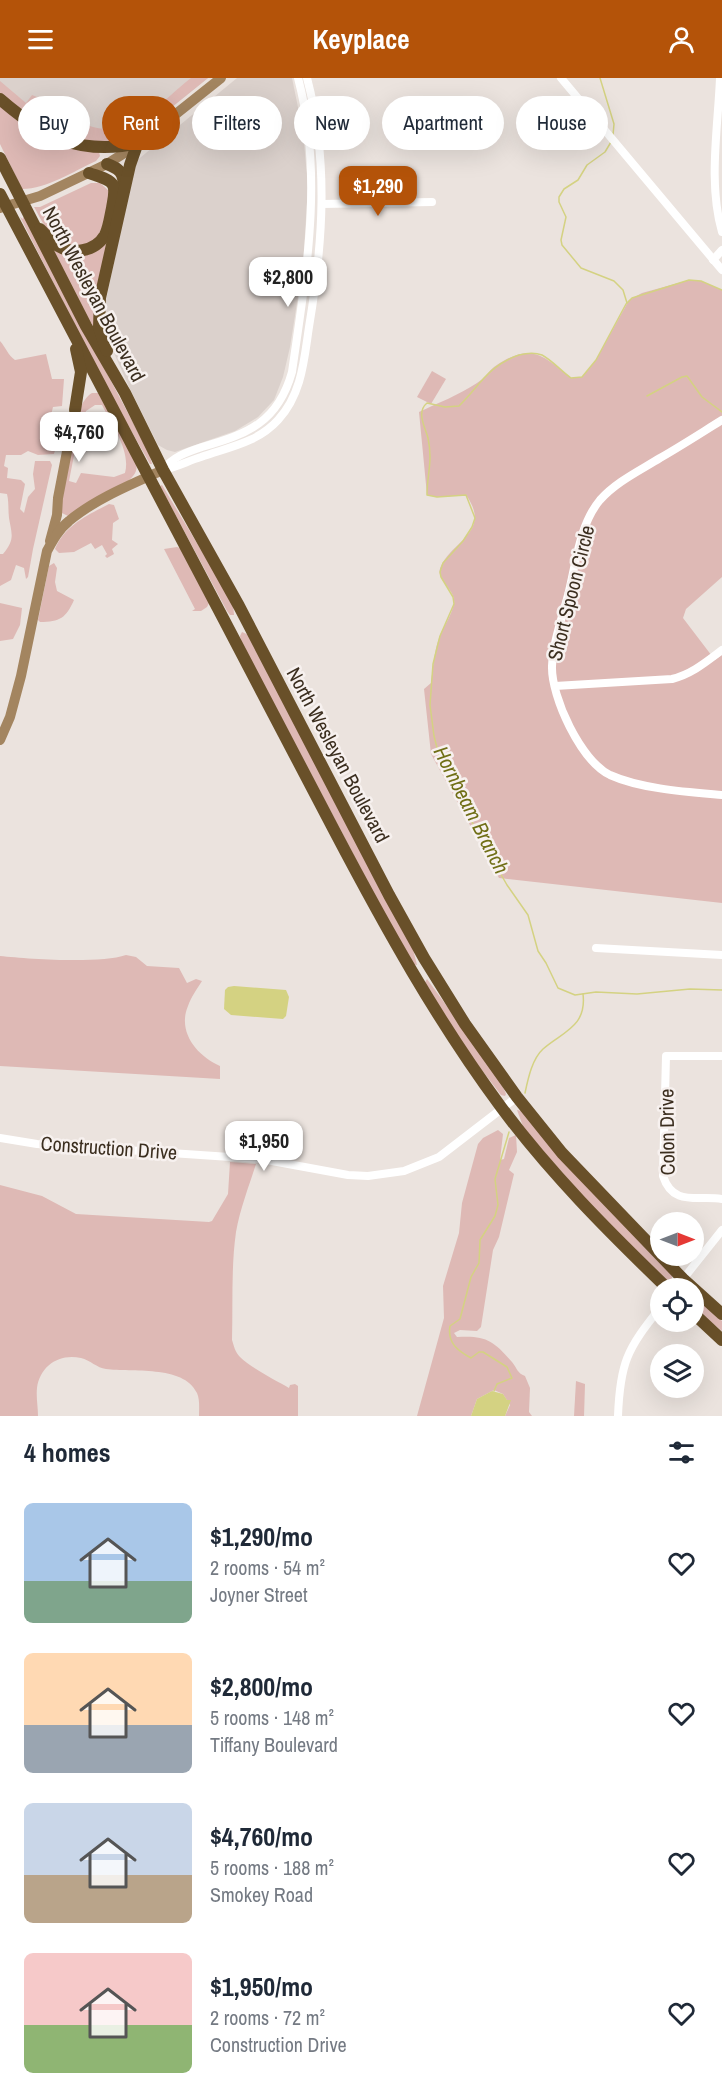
<!DOCTYPE html>
<meta charset="utf-8">
<style>
:root{--surface:#fff;--page:#f6f6f7;--text:#1f2937;--muted:#747a83;--accent:#b45309}
body{margin:0;font-family:"Archivo Narrow",sans-serif;background:var(--page);color:var(--text);height:100vh;display:flex;flex-direction:column;font-size:22px;white-space:nowrap}
*{box-sizing:border-box;margin:0}
p{font-size:20px;color:var(--muted)}
.icon{flex:none;width:33px;height:33px;fill:none;stroke:currentColor;stroke-width:2;stroke-linecap:round;stroke-linejoin:round}
.map{position:relative;height:1338px;overflow:hidden}
.sheet{display:flex;flex-direction:column;background:var(--surface);flex:1}
.sheet>*{flex:none}
.top-card{position:absolute;left:18px;top:18px;width:687px;height:54px;display:flex;gap:12px}
.needle{width:39px;rotate:90deg}
.controls{position:absolute;left:650px;top:1134px;display:grid;gap:12px}
.controls a{display:grid;place-items:center;width:54px;height:54px;border-radius:50%;background:var(--surface);box-shadow:0 6px 24px #0002;font-size:30px}
.price{position:absolute;translate:-50% -51px;padding:0 14px;border-radius:12px;background:#fff;color:#222;font-size:20px;line-height:39px;filter:drop-shadow(0 2px 3px #0008)}
.price::after{content:'';position:absolute;left:50%;top:36px;width:18px;height:14px;margin-left:-9px;background:inherit;clip-path:polygon(0 0,100% 0,50% 100%)}
.price.active{background:var(--accent);color:#fff}
ul{padding:0;list-style:none}
li{display:flex;align-items:center;gap:18px;height:150px;padding:0 24px}
li span{display:grid;place-items:center;flex:none;width:168px;height:120px;border-radius:9px;color:#555}
li>.icon{margin-inline-start:auto}
span .icon{width:72px;height:72px;fill:#fffc;stroke-width:1}
li b{font-size:26px}
h2{display:flex;justify-content:space-between;align-items:center;height:72px;padding:0 24px;font-size:26px}
.pill{padding:0 21px;border-radius:27px;background:var(--surface);box-shadow:0 6px 24px #0002;font-size:21px;line-height:54px}
.pill.active{background:var(--accent);color:#fff}
header{display:flex;justify-content:space-between;align-items:center;height:78px;padding:0 24px;background:var(--accent);color:#fff;font-size:27px;font-weight:700}
.map>svg:first-child{display:block}
.built{fill:#dbd1cc}
.green{fill:#deb9b5}
.water{fill:#d4d282}
.lines{fill:none;stroke-linecap:round;stroke-linejoin:round}
.stream{stroke:#d4d282;stroke-width:1.5}
.minor{stroke:#fff;stroke-width:8}
.major{stroke:#a38560;stroke-width:10}
.highway{stroke:#695029;stroke-width:12}
.labels{text-anchor:middle;stroke-width:5;stroke-linejoin:round;paint-order:stroke}
.street-label{font-size:20px;fill:#3b2e1f;stroke:#f7f1ef}
.water-label{font-size:21px;font-style:italic;fill:#706f16;stroke:#f7f1ef}
</style>
<header><svg class="icon" aria-label="menu" viewBox="0 0 24 24"><path d="M4 6h16M4 12h16M4 18h16"/></svg>Keyplace<svg class="icon" aria-label="person" viewBox="0 0 24 24"><circle cx="12" cy="8" r="4"/><path d="M4 21q1-7 8-7t8 7"/></svg></header>
<div class="map">
<svg width="722" height="1338" viewBox="0 0 722 1338">
<rect width="100%" height="100%" fill="#ebe3de"/>
<g class="built">
<path d="M0 0H208L141 54 123 64 0 18Z"/>
<path d="M237 0H292L303 54 308 109 303 187 290 269 283 299 274 322 258 339 235 353 175 374 167 372 158 367 129 309 110 266 104 232 135 84Z"/>
</g>
<g class="green">
<path d="M191 0H208L141 54 132 60 113 66 64 60 0 18V3L26 25 32 17C41 20 44 24 51 29 60 35 71 39 80 44 126 67 157 27 191 0Z"/>
<path d="M0 24 32 49 99 74 100 78 96 83C74 93 47 111 22 111L0 66Z"/>
<path d="M91 105H100L109 113 107 137 97 161 80 169C74 168 66 167 61 164 47 156 41 141 34 129H40Z"/>
<path d="M20 139 23 141V139L25 140 149 375 152 386H150L107 310Z"/>
<path d="M45 162 60 173 105 163 110 164 96 253 85 236Z"/>
<path d="M689 202 701 203 722 212V499L686 531 683 540 715 582 722 577V825L499 800 431 676 424 611 431 605C433 590 434 574 439 560 443 549 452 537 454 525 456 511 434 502 441 488 453 463 492 453 466 417L437 419 427 417 419 334C438 325 459 317 477 305 484 301 488 294 494 289 530 264 542 276 571 300L582 299 596 282 629 222 642 215Z"/>
<path d="M0 263C6 270 8 277 15 282L46 276 52 301H64L62 328 53 329 50 341 52 351 59 357 54 376 38 377 28 373 21 377H6L4 388 8 390 7 400 21 402 25 406 20 431 24 435 28 419 35 411 33 396 35 383H50L52 387 33 471 28 499 26 501 24 490 16 487 11 502 0 508V476H3C15 461 12 457 9 440 8 432 9 424 7 416L0 415Z"/>
<path d="M432 293 446 301 431 326 417 319Z"/>
<path d="M92 315H98L136 384C137 390 137 393 133 398 122 412 85 428 68 438L60 434 72 369 76 367 69 403 76 405 81 395 114 399 125 395C131 373 112 347 102 327H95L86 333 78 360 75 359C74 345 80 322 92 315Z"/>
<path d="M162 407 233 525 234 537H230L227 533 160 408Z"/>
<path d="M109 426 114 427 119 441 113 445 112 462 118 466 112 471 114 476 107 480 105 478 107 476 102 467 95 471 91 465 74 474 59 475 55 471C65 447 88 437 109 426Z"/>
<path d="M177 469 180 470 209 525 207 529 201 533H192L195 531 164 471Z"/>
<path d="M54 485 57 490 55 504 57 513 74 522C66 540 60 544 40 544L38 542 49 488Z"/>
<path d="M0 525 22 530 20 547 13 561 0 563Z"/>
<path d="M242 554 249 557 412 867 417 887 411 886 241 563 240 558Z"/>
<path d="M126 877 136 879 147 888 179 890 187 905 196 901 202 903C197 911 191 919 188 928 177 954 197 978 220 988V1001L0 988V878C29 881 100 886 126 877Z"/>
<path d="M427 901 498 998 506 1016 505 1018 501 1017 455 957 424 906Z"/>
<path d="M517 1032 522 1033 567 1088 672 1197V1203L667 1202 603 1141 524 1051Z"/>
<path d="M498 1052 503 1056 500 1082 504 1081 509 1060 516 1057 517 1074 509 1092 514 1096 499 1159 493 1172 481 1249 477 1253 460 1252 454 1255 457 1259C486 1257 494 1263 512 1284 517 1290 517 1295 525 1298L530 1310 529 1334 532 1338H505L510 1327 503 1316 494 1312 477 1321 471 1338H417L444 1240 443 1208 459 1155 462 1125 478 1066 483 1060Z"/>
<path d="M230 1084 256 1086C249 1108 240 1131 236 1154 231 1189 233 1226 232 1262 234 1268 235 1274 240 1279 251 1290 275 1302 289 1310L290 1307 295 1306 298 1308V1338H199C199 1331 200 1322 197 1315 183 1286 131 1295 106 1291 97 1290 90 1282 81 1280 59 1275 40 1288 37 1310 36 1319 38 1329 38 1338H0V1107L42 1118 76 1136 209 1144 212 1143 228 1116Z"/>
<path d="M693 1218 722 1243V1253L693 1230Z"/>
<path d="M576 1303 585 1306 584 1338H574Z"/>
</g>
<g class="water">
<path d="M234 908 286 912 289 919 286 938 283 941 231 937 224 931 225 912 228 909Z"/>
<path d="M492 1313 503 1316 507 1322H511L505 1338H471L477 1321Z"/>
</g>
<g class="lines">
<g class="stream">
<path d="M600 0 614 46 613 57"/>
<path d="M611 64 605 74 587 87 578 102 564 111 559 119V124L566 139 561 162 562 167 581 190 614 203 623 212 627 225"/>
<path d="M722 212 701 203 689 202 632 220 626 226 596 282 582 299 571 300C561 293 553 283 542 277 534 274 527 275 519 277 489 287 480 307 459 328L445 329 427 325C416 334 425 349 428 360 433 384 427 396 427 417L437 419 466 417 475 440 472 449 463 463 443 485 440 494 441 499 453 519 454 526 440 558 433 586 430 627 434 658 441 685 483 765 507 807 528 837 538 873 546 885 558 910 575 917 596 914 637 916 690 911 722 912"/>
<path d="M647 318 682 299 687 298 702 319 722 334"/>
<path d="M525 1015C528 1001 532 981 543 971 562 954 587 949 583 916"/>
<path d="M494 1313 497 1306 512 1300 507 1289 483 1274H479L471 1280C458 1273 447 1265 450 1248L460 1241 471 1199 479 1185 480 1162 495 1138 498 1127 495 1101 509 1054"/>
</g>
<g class="minor">
<path d="M561 0 722 192"/>
<path d="M720 0C718 50 708 105 722 154"/>
<path d="M322 126 432 124"/>
<path d="M713 182 722 172"/>
<path d="M722 342C701 355 681 368 660 380 639 393 616 404 600 422 579 447 576 486 568 517 562 540 553 564 552 588 551 619 581 683 610 697 641 711 688 714 722 717"/>
<path d="M163 392C177 389 188 383 201 379 229 369 257 365 278 342 302 316 304 282 309 249 323 165 329 83 307 0"/>
<path d="M163 392C172 379 187 374 202 369 248 356 278 344 292 294 306 196 324 98 298 0"/>
<path d="M555 608 672 601C692 596 706 584 722 572"/>
<path d="M596 870 722 877"/>
<path d="M722 978H666L663 1098C673 1129 698 1117 722 1121"/>
<path d="M0 1060 37 1066 261 1081 348 1097 368 1098 404 1093 439 1079 517 1019"/>
<path d="M676 1210 722 1152"/>
<path d="M618 1338C620 1285 627 1271 660 1230"/>
</g>
<g class="major">
<path d="M0 130 40 118 107 86 137 67 221 0"/>
<path d="M50 463 57 437 58 420 75 332"/>
<path d="M0 662 10 639 21 598 47 473C53 462 59 451 69 443 95 421 132 406 163 392"/>
</g>
<g class="highway">
<path d="M0 21C45 60 80 78 140 65"/>
<path d="M0 80 86 248 125 315 163 392 239 528 389 817 424 880 465 946 517 1019 562 1075 683 1201 722 1236"/>
<path d="M107 86C118 90 125 95 123 108"/>
<path d="M0 116C74 258 149 398 223 540 260 611 297 682 334 752 385 849 436 941 501 1029 550 1095 608 1153 667 1210"/>
<path d="M40 151C45 156 50 162 56 167 72 177 95 174 105 157 109 149 110 139 112 130 113 123 116 113 113 107 109 100 96 98 89 95"/>
<path d="M107 273 99 249 100 220 130 87 137 67"/>
<path d="M75 332 81 294 76 271"/>
<path d="M693 1235 722 1262"/>
</g>
</g>
<g class="labels">
<g class="street-label">
<text transform="translate(94 216) rotate(62)" y="7">North Wesleyan Boulevard</text>
<text transform="translate(571 515) rotate(-76)" y="7">Short Spoon Circle</text>
<text transform="translate(338 677) rotate(62)" y="7">North Wesleyan Boulevard</text>
<text transform="translate(667 1054) rotate(-91)" y="7">Colon Drive</text>
<text transform="translate(109 1070) rotate(4)" y="7">Construction Drive</text>
</g>
<g class="water-label">
<text transform="translate(471 732) rotate(63)" y="7">Hornbeam Branch</text>
</g>
</g>
</svg>
<div class="controls">
<a><svg class="needle" viewBox="-14 -14 28 28"><path d="M0-13l5 13h-10z" fill="#e53935"/><path d="M0 13l5-13h-10z" fill="#747a83"/></svg></a>
<a><svg class="icon" aria-label="locate" viewBox="0 0 24 24"><circle cx="12" cy="12" r="6"/><path d="M12 2v4M12 18v4M2 12h4M18 12h4"/></svg></a>
<a><svg class="icon" aria-label="layers" viewBox="0 0 24 24"><path d="M12 4l9 5-9 5-9-5zM3 14l9 5 9-5"/></svg></a>
</div>
<b class="price active" style="left:378px;top:139px">$1,290</b>
<b class="price" style="left:288px;top:230px">$2,800</b>
<b class="price" style="left:79px;top:385px">$4,760</b>
<b class="price" style="left:264px;top:1094px">$1,950</b>
<div class="top-card">
<a class="pill">Buy</a>
<a class="pill active">Rent</a>
<a class="pill">Filters</a>
<a class="pill">New</a>
<a class="pill">Apartment</a>
<a class="pill">House</a>
</div>
</div>
<section class="sheet">
<h2>4 homes<svg class="icon" aria-label="filters" viewBox="0 0 24 24"><path d="M4 7h16M4 17h16"/><circle cx="9" cy="7" r="2"/><circle cx="15" cy="17" r="2"/></svg></h2>
<ul>
<li><span style="background:linear-gradient(#a9c7e8 65%,#7fa58c 0)"><svg class="icon" aria-label="home" viewBox="0 0 24 24"><path d="M3 11l9-7 9 7M6 9v11h12V9"/></svg></span><div><b>$1,290/mo</b><p>2 rooms · 54 m²</p><p>Joyner Street</p></div><svg class="icon" aria-label="heart" viewBox="0 0 24 24"><path d="M12 20l-8-8c-3-5 5-10 8-4 3-6 11-1 8 4z"/></svg></li>
<li><span style="background:linear-gradient(#ffd9b3 60%,#9aa5b1 0)"><svg class="icon" aria-label="home" viewBox="0 0 24 24"><path d="M3 11l9-7 9 7M6 9v11h12V9"/></svg></span><div><b>$2,800/mo</b><p>5 rooms · 148 m²</p><p>Tiffany Boulevard</p></div><svg class="icon" aria-label="heart" viewBox="0 0 24 24"><path d="M12 20l-8-8c-3-5 5-10 8-4 3-6 11-1 8 4z"/></svg></li>
<li><span style="background:linear-gradient(#c9d6e8 60%,#b9a48a 0)"><svg class="icon" aria-label="home" viewBox="0 0 24 24"><path d="M3 11l9-7 9 7M6 9v11h12V9"/></svg></span><div><b>$4,760/mo</b><p>5 rooms · 188 m²</p><p>Smokey Road</p></div><svg class="icon" aria-label="heart" viewBox="0 0 24 24"><path d="M12 20l-8-8c-3-5 5-10 8-4 3-6 11-1 8 4z"/></svg></li>
<li><span style="background:linear-gradient(#f6c9c9 60%,#8fb573 0)"><svg class="icon" aria-label="home" viewBox="0 0 24 24"><path d="M3 11l9-7 9 7M6 9v11h12V9"/></svg></span><div><b>$1,950/mo</b><p>2 rooms · 72 m²</p><p>Construction Drive</p></div><svg class="icon" aria-label="heart" viewBox="0 0 24 24"><path d="M12 20l-8-8c-3-5 5-10 8-4 3-6 11-1 8 4z"/></svg></li>
</ul>
</section>
